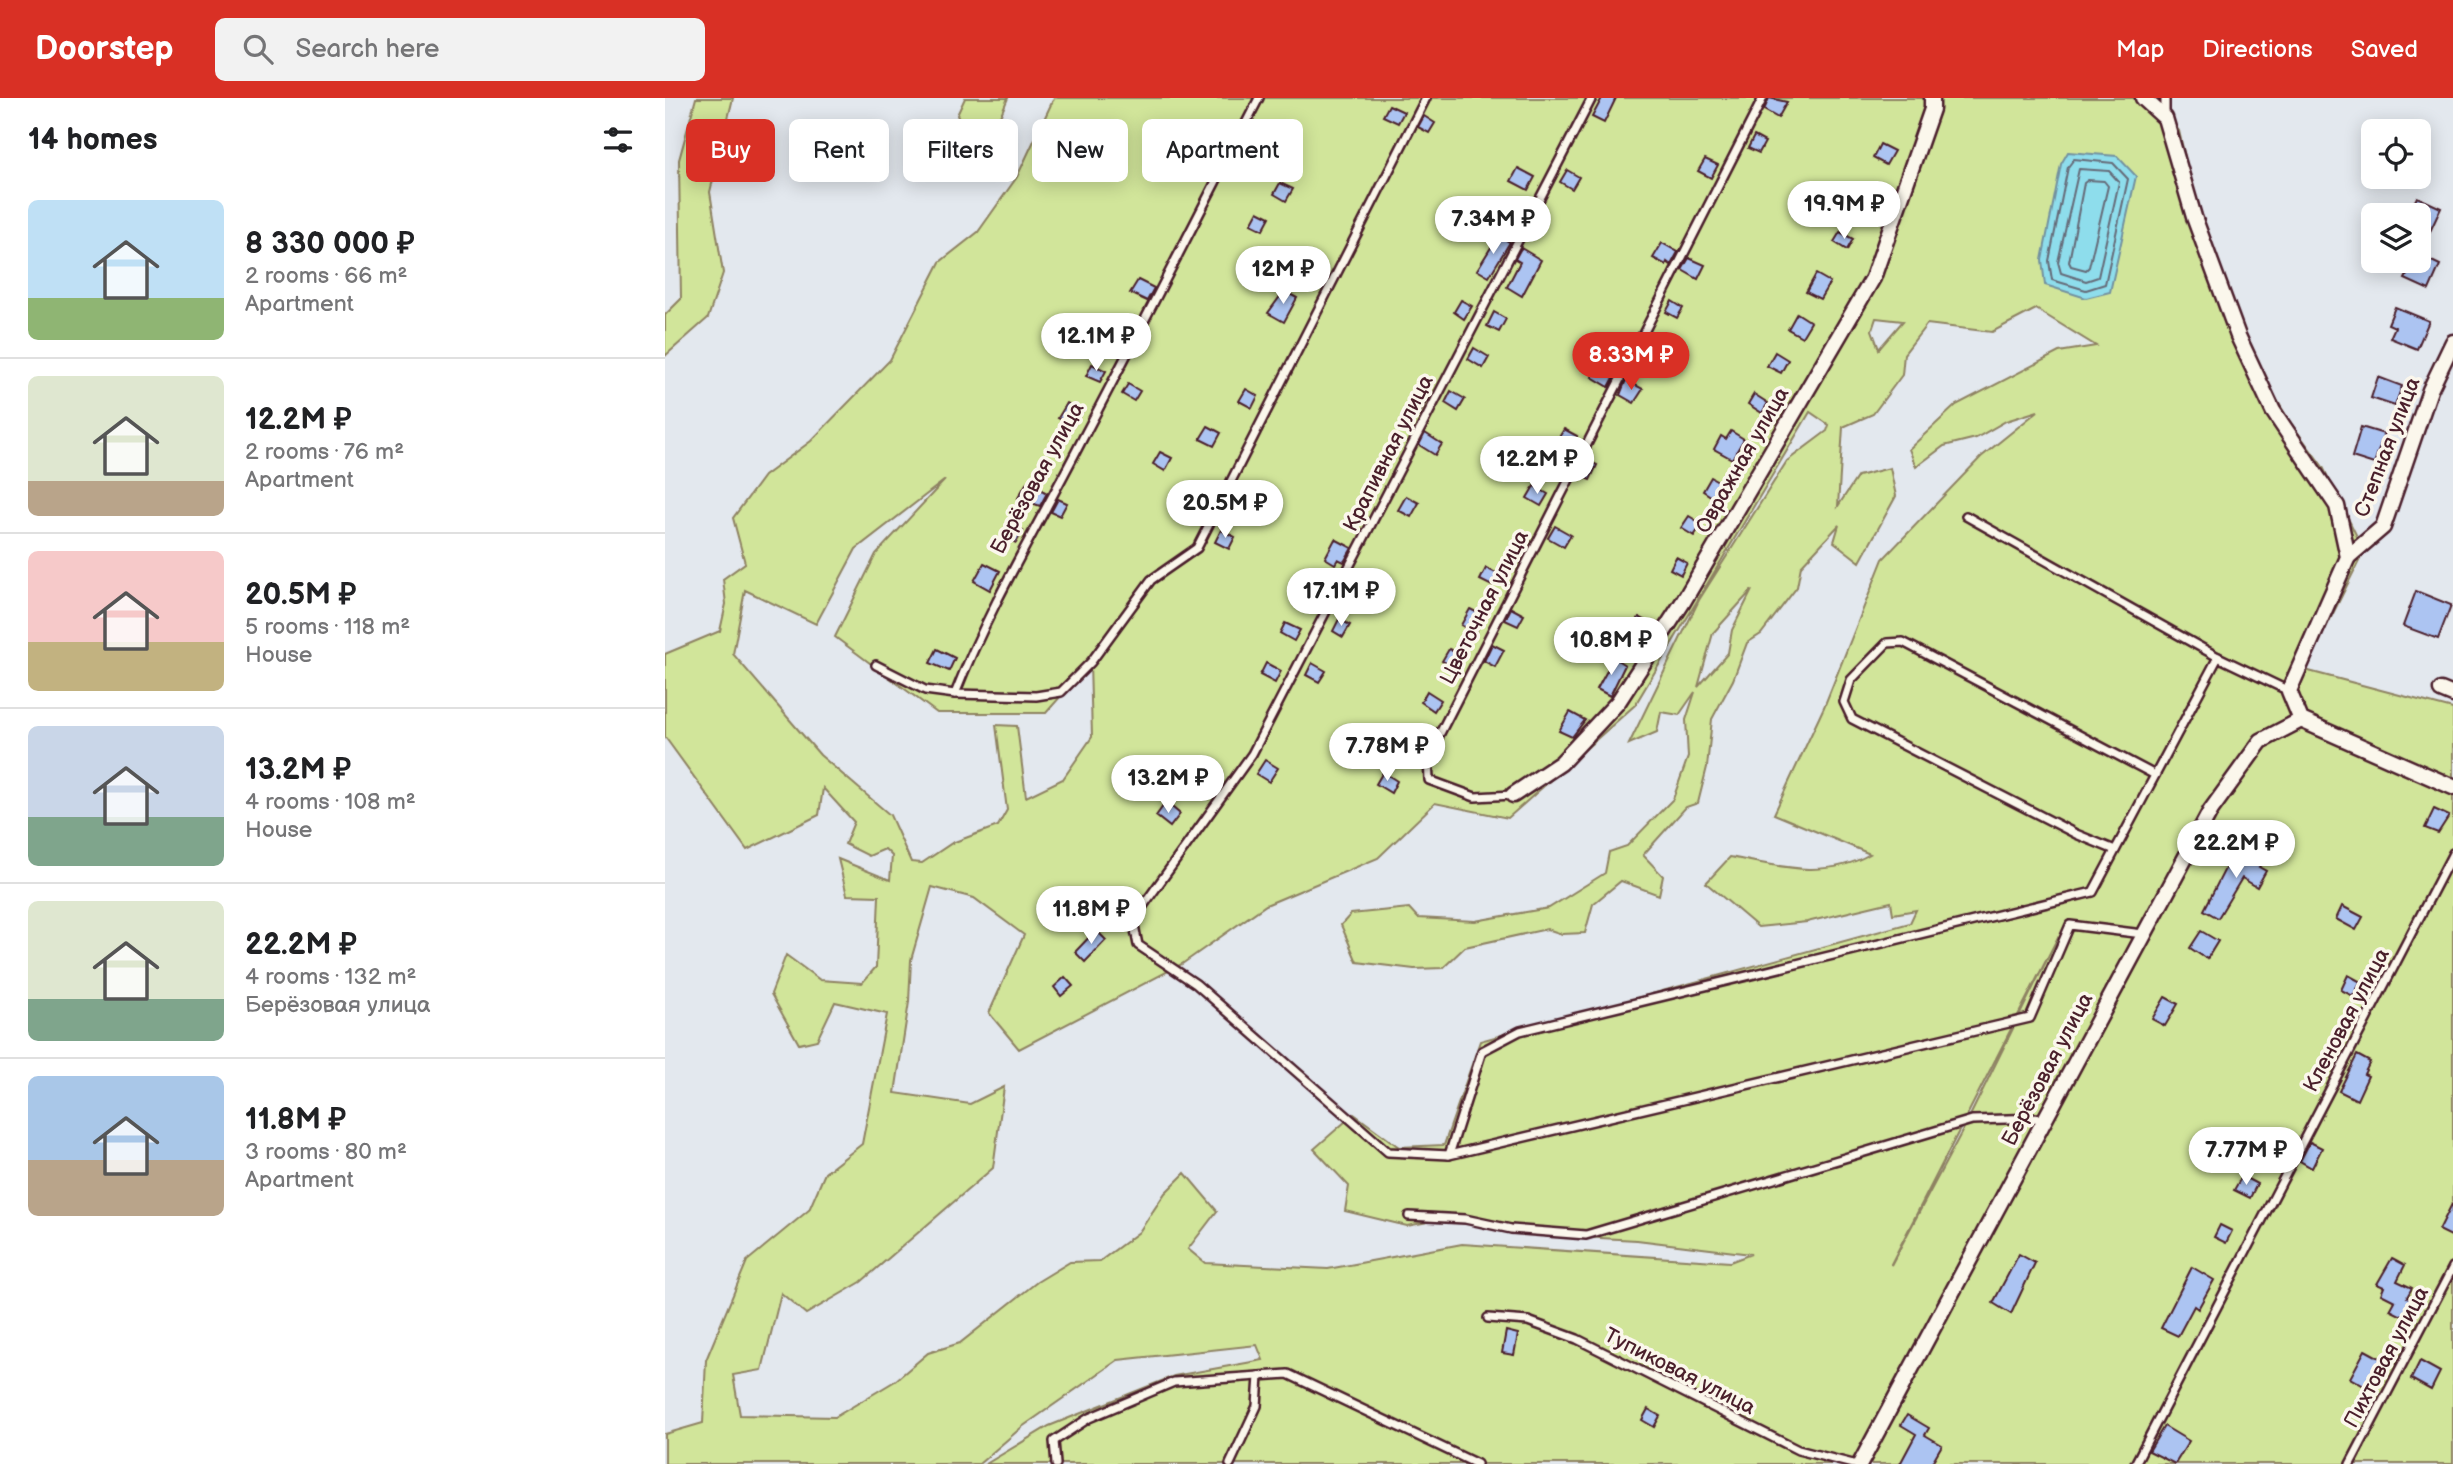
<!DOCTYPE html>
<meta charset="utf-8">
<style>
:root{--surface:#fff;--page:#f2f2f2;--text:#202124;--muted:#757577;--line:#e0e0e0;--accent:#d93025}
body{margin:0;font-family:"Balsamiq Sans",sans-serif;background:var(--page);color:var(--text);height:100vh;display:flex;flex-direction:column;font-size:26px;white-space:nowrap}
*{box-sizing:border-box;margin:0}
p{font-size:23px;color:var(--muted)}
.icon{flex:none;width:38px;height:38px;fill:none;stroke:currentColor;stroke-width:2;stroke-linecap:round;stroke-linejoin:round}
.map{position:relative;flex:1;overflow:hidden}
.drawer{display:flex;flex-direction:column;background:var(--surface);width:665px}
.drawer>*{flex:none}
.banner{position:absolute;left:21px;top:21px;width:665px;height:63px;display:flex;gap:14px}
.fabs{position:absolute;left:1696px;top:21px;display:grid;gap:14px}
.fabs a{display:grid;place-items:center;width:70px;height:70px;border-radius:10px;background:var(--surface);box-shadow:0 4px 18px #0003;font-size:35px}
.price{position:absolute;translate:-50% -60px;padding:0 16px;border-radius:24px;background:#fff;color:#222;font-size:23px;line-height:46px;filter:drop-shadow(0 2px 4px #0008)}
.price::after{content:'';position:absolute;left:50%;top:42px;width:21px;height:16px;margin-left:-10px;background:inherit;clip-path:polygon(0 0,100% 0,50% 100%)}
.price.current{background:var(--accent);color:#fff}
ul{padding:0;list-style:none}
li{display:flex;align-items:center;gap:21px;height:175px;padding:0 28px}
li+li{border-top:2px solid var(--line)}
li span{display:grid;place-items:center;flex:none;width:196px;height:140px;border-radius:10px;color:#555}
li>.icon{margin-inline-start:auto}
span .icon{width:84px;height:84px;fill:#fffc;stroke-width:1}
li b{font-size:30px}
h2{display:flex;justify-content:space-between;align-items:center;height:84px;padding:0 28px;font-size:30px}
.tag{padding:0 24px;border-radius:10px;background:var(--surface);box-shadow:0 4px 18px #0003;font-size:24px;line-height:63px}
.tag.current{background:var(--accent);color:#fff}
header{display:flex;align-items:center;gap:42px;box-sizing:border-box;height:98px;padding:0 35px;background:var(--accent);color:#fff}
header strong{font-size:33px}
nav{display:flex;gap:38px;margin-inline-start:auto;font-size:24px}
.search{width:490px;height:63px;background:var(--page);display:flex;align-items:center;gap:18px;box-sizing:border-box;padding:0 24px;border-radius:10px;color:var(--muted);font-size:26px}
main{display:flex;flex:1;min-height:0}
.map>svg:first-child{display:block}
.green{fill:#d1e59a;stroke:#8e8262;stroke-width:2;fill-rule:evenodd}
.water{fill:#8eddec;stroke:#73919f;stroke-width:2}
.lines{fill:none;stroke-linecap:round;stroke-linejoin:round}
.shore{stroke:#656b78;stroke-width:2}
.building{fill:#acc4f2;stroke:#4a1f2b;stroke-width:2}
.service-casing{stroke:#4a1f2b;stroke-width:12}
.minor-casing{stroke:#4a1f2b;stroke-width:19}
.service{stroke:#fbf7ec;stroke-width:7}
.minor{stroke:#fbf7ec;stroke-width:14}
.labels{text-anchor:middle;stroke-width:7;stroke-linejoin:round;paint-order:stroke}
.street-label{font-size:21px;fill:#4a1f2b;stroke:#fbf7ec}
</style>
<header>
<strong>Doorstep</strong>
<div class="search"><svg class="icon" aria-label="search" viewBox="0 0 24 24"><circle cx="10" cy="10" r="6"/><path d="M15 15l6 6"/></svg>Search here</div>
<nav><a>Map</a><a>Directions</a><a>Saved</a></nav>
</header>
<main>
<section class="drawer">
<h2>14 homes<svg class="icon" aria-label="filters" viewBox="0 0 24 24"><path d="M4 7h16M4 17h16"/><circle cx="9" cy="7" r="2"/><circle cx="15" cy="17" r="2"/></svg></h2>
<ul>
<li><span style="background:linear-gradient(#bfe0f5 70%,#8fb573 0)"><svg class="icon" aria-label="home" viewBox="0 0 24 24"><path d="M3 11l9-7 9 7M6 9v11h12V9"/></svg></span><div><b>8 330 000 ₽</b><p>2 rooms · 66 m²</p><p>Apartment</p></div></li>
<li><span style="background:linear-gradient(#dfe7d0 75%,#b9a48a 0)"><svg class="icon" aria-label="home" viewBox="0 0 24 24"><path d="M3 11l9-7 9 7M6 9v11h12V9"/></svg></span><div><b>12.2M ₽</b><p>2 rooms · 76 m²</p><p>Apartment</p></div></li>
<li><span style="background:linear-gradient(#f6c9c9 65%,#c2b280 0)"><svg class="icon" aria-label="home" viewBox="0 0 24 24"><path d="M3 11l9-7 9 7M6 9v11h12V9"/></svg></span><div><b>20.5M ₽</b><p>5 rooms · 118 m²</p><p>House</p></div></li>
<li><span style="background:linear-gradient(#c9d6e8 65%,#7fa58c 0)"><svg class="icon" aria-label="home" viewBox="0 0 24 24"><path d="M3 11l9-7 9 7M6 9v11h12V9"/></svg></span><div><b>13.2M ₽</b><p>4 rooms · 108 m²</p><p>House</p></div></li>
<li><span style="background:linear-gradient(#dfe7d0 70%,#7fa58c 0)"><svg class="icon" aria-label="home" viewBox="0 0 24 24"><path d="M3 11l9-7 9 7M6 9v11h12V9"/></svg></span><div><b>22.2M ₽</b><p>4 rooms · 132 m²</p><p>Берёзовая улица</p></div></li>
<li><span style="background:linear-gradient(#a9c7e8 60%,#b9a48a 0)"><svg class="icon" aria-label="home" viewBox="0 0 24 24"><path d="M3 11l9-7 9 7M6 9v11h12V9"/></svg></span><div><b>11.8M ₽</b><p>3 rooms · 80 m²</p><p>Apartment</p></div></li>
</ul>
</section>
<div class="map">
<svg width="1788" height="1366" viewBox="0 0 1788 1366">
<rect width="100%" height="100%" fill="#e3e8ee"/>
<filter id="ink" filterUnits="userSpaceOnUse"><feTurbulence type="fractalNoise" baseFrequency=".0143" numOctaves="2"/><feDisplacementMap in="SourceGraphic" scale="14" xChannelSelector="R" yChannelSelector="G"/><feConvolveMatrix kernelMatrix="1 2 1 2 8 2 1 2 1" color-interpolation-filters="sRGB"/></filter>
<g filter="url(#ink)">
<g class="green">
<path d="M31 0H68L45 94 58 175 43 220 0 258V217L16 201 14 62Z"/>
<path d="M300 0H343L327 37 307 53 292 17Z"/>
<path d="M389 0H1489L1514 33 1533 117 1587 259 1623 321 1658 369 1699 453 1640 572 1788 611V1366H321L384 1328 509 1278 598 1262 592 1247 453 1262 357 1329 314 1366H0V1336L38 1325 41 1262 82 1163 144 1112 160 1075 197 1046 222 916 170 904 152 942 134 946 106 896 121 857 155 882 197 885 211 869 214 798 182 797 173 761 225 782 227 758 220 751 204 758 180 746 189 724 158 690 154 717 82 752 0 639V556L55 533 61 506 58 481 80 465 68 420 99 378 146 343 225 262 275 164 313 134 352 79ZM1371 211 1431 248 1394 254 1291 307 1244 351 1251 369 1279 348 1311 340 1341 323 1373 313 1316 359 1218 461 1159 609 1109 716 1205 756C1161 782 1112 768 1065 759L1041 785 1093 829 1142 824 1226 804 1228 816 1251 812 1245 825 815 943 779 1047 734 1049 689 1016 649 1051 684 1088 680 1113 742 1128 784 1120 898 1138 972 1142 1086 1156 1065 1164 797 1146 663 1171 540 1165 523 1151 552 1113 520 1075 500 1095 474 1134 435 1163 405 1164 372 1184 295 1245 263 1255 230 1283 170 1319 75 1317 68 1277 97 1272 116 1195 141 1216 196 1184 328 1070 339 989 305 1006 230 995 244 904 246 862 267 789 309 800 359 837 324 915 354 951 517 866 601 807 713 760 770 705 843 720 970 607 1145 314 1164 327 1162 333 1122 363 1034 502 964 646 992 634 996 614 1014 617 1030 594 1021 622 1023 659 1008 701 962 748 944 754 940 775 884 810 810 823 753 820 744 810 686 816 676 827 692 864 749 871 778 870 800 849 882 831 897 836 920 835 928 806 956 783 994 797 998 778 978 757 1021 709 1033 705 1042 669 1047 621 1068 582 1082 545 1096 536 1132 489 1136 468 1174 427 1169 444 1195 464 1231 398 1225 370 1193 378 1173 408 1178 329 1208 316 1237 277 1239 256 1262 226 1327 234ZM1211 220 1238 223 1214 251 1207 232ZM280 382 211 456 170 539 272 615H381L425 565 427 639 398 681 361 699 352 628 331 627 342 712 333 728 287 745 257 765 246 764 225 717 155 657 68 556 80 492 151 526 191 451ZM1087 492 1067 532 1063 555 1033 589 1048 535ZM1393 839 1301 1026 1226 1167V1166Z"/>
</g>
<path class="water" d="M1403 54 1452 58 1471 78 1445 194 1421 200 1380 187 1377 162 1396 66Z"/>
<g class="lines">
<g class="shore">
<path d="M1409 61 1448 65 1463 81 1440 186 1421 192 1387 182 1384 163 1403 69Z"/>
<path d="M1414 71 1444 73 1454 84 1433 179 1421 183 1396 175 1393 164Z"/>
<path d="M1423 82 1439 83 1443 88 1424 169 1421 172 1406 168 1404 164 1419 85Z"/>
</g>
</g>
<g class="building">
<path d="M937 0H951L939 25 927 19Z"/>
<path d="M1104 0 1122 4 1113 20 1099 12Z"/>
<path d="M724 7 739 14 733 25 718 18Z"/>
<path d="M759 18 770 25 764 35 753 29Z"/>
<path d="M1089 38 1100 44 1094 55 1083 50Z"/>
<path d="M1215 46 1229 53 1221 67 1208 60Z"/>
<path d="M1040 61 1053 67 1046 80 1033 73Z"/>
<path d="M853 70 870 79 863 92 846 83Z"/>
<path d="M902 72 914 79 907 91 895 84Z"/>
<path d="M615 85 628 91 621 103 609 96Z"/>
<path d="M1752 99 1776 110 1754 157 1775 167 1764 192 1740 181 1749 163H1754V117H1743Z"/>
<path d="M593 113 605 119 598 132 586 126Z"/>
<path d="M1175 134 1188 141 1182 152 1169 144Z"/>
<path d="M833 138 845 144 824 179 812 172Z"/>
<path d="M997 145 1013 154 1006 167 1002 164 1001 167 988 160Z"/>
<path d="M856 150 876 162 857 198 842 189 855 164 850 161Z"/>
<path d="M1024 160 1040 167 1033 181 1017 172Z"/>
<path d="M1151 176 1165 184 1155 201 1141 194Z"/>
<path d="M473 182 489 190 482 203 465 195Z"/>
<path d="M619 193 632 200 619 224 603 215Z"/>
<path d="M796 202 807 208 799 221 789 214Z"/>
<path d="M1007 203 1018 210 1012 220 1001 214Z"/>
<path d="M1730 209 1764 223 1752 251 1725 240 1730 229 1723 226Z"/>
<path d="M829 214 841 221 834 234 822 228Z"/>
<path d="M1132 215 1146 224 1137 239 1123 231Z"/>
<path d="M809 250 824 259 818 270 803 261Z"/>
<path d="M1110 254 1123 262 1116 275 1102 268Z"/>
<path d="M427 266 441 273 435 284 421 278Z"/>
<path d="M935 267 951 276 944 289 927 279Z"/>
<path d="M1713 279 1737 288 1730 308 1706 300Z"/>
<path d="M961 282 978 291 969 305 955 297Z"/>
<path d="M463 286 475 293 469 303 457 296Z"/>
<path d="M581 291 593 298 587 310 574 303Z"/>
<path d="M752 292 764 299 753 318 741 312Z"/>
<path d="M786 293 800 301 793 313 780 305Z"/>
<path d="M1089 296 1103 305 1097 315 1083 306Z"/>
<path d="M402 305 417 314 408 328 393 320Z"/>
<path d="M543 328 556 335 549 348 535 341Z"/>
<path d="M1696 329 1719 336 1709 366 1687 359Z"/>
<path d="M899 331 912 338 905 351 892 343Z"/>
<path d="M1066 333 1079 341 1067 361 1049 351 1056 338 1061 341Z"/>
<path d="M760 335 777 346 770 357 754 347Z"/>
<path d="M495 354 507 360 500 373 488 366Z"/>
<path d="M921 362 932 367 925 382 913 377Z"/>
<path d="M1046 379 1060 387 1052 402 1038 393Z"/>
<path d="M362 384 382 395 375 408 353 400Z"/>
<path d="M869 388 883 396 876 408 862 400Z"/>
<path d="M741 398 754 405 746 419 733 412Z"/>
<path d="M393 401 402 405 395 418 386 414Z"/>
<path d="M1024 418 1037 426 1029 438 1016 430Z"/>
<path d="M344 426 358 433 351 445 337 438Z"/>
<path d="M890 428 906 437 899 449 883 440Z"/>
<path d="M556 432 570 439 564 451 550 444Z"/>
<path d="M670 441 687 450 679 464 673 461 670 466 660 460Z"/>
<path d="M1011 459 1022 465 1016 477 1005 471Z"/>
<path d="M319 465 335 473 325 492 309 483Z"/>
<path d="M821 470 833 476 827 488 815 482Z"/>
<path d="M649 482 663 490 657 502 642 494Z"/>
<path d="M1751 493 1786 507 1773 541 1738 528Z"/>
<path d="M846 510 859 517 853 528 840 522Z"/>
<path d="M805 511 819 518 810 535 796 527Z"/>
<path d="M974 519 985 525 977 539 966 533Z"/>
<path d="M674 521 685 527 678 539 668 533Z"/>
<path d="M620 525 635 532 629 543 615 535Z"/>
<path d="M827 546 839 552 830 569 819 563Z"/>
<path d="M272 551 290 560 284 573 265 565Z"/>
<path d="M784 551 795 557 789 569 777 563Z"/>
<path d="M949 560 960 567 945 598 932 591Z"/>
<path d="M601 565 616 573 610 585 595 577Z"/>
<path d="M647 565 661 573 654 584 641 577Z"/>
<path d="M762 593 776 602 769 613 756 604Z"/>
<path d="M905 614 920 622 907 639 894 633Z"/>
<path d="M600 662 613 670 604 684 591 676Z"/>
<path d="M718 674 732 683 726 695 711 686Z"/>
<path d="M501 704 515 716 505 729 491 718Z"/>
<path d="M1769 711 1784 718 1773 735 1760 730Z"/>
<path d="M1586 749 1601 758 1594 769 1601 773 1592 789 1577 780 1553 820 1539 812 1567 757 1578 763Z"/>
<path d="M1677 808 1698 819 1691 832 1671 821Z"/>
<path d="M431 832 441 842 420 864 410 854Z"/>
<path d="M1536 833 1553 843 1542 861 1525 850Z"/>
<path d="M1683 877 1696 884 1688 898 1676 892Z"/>
<path d="M400 879 408 888 396 898 389 889Z"/>
<path d="M1500 899 1513 906 1500 928 1487 921Z"/>
<path d="M1692 957 1705 964 1699 976 1703 978 1692 1002 1674 993Z"/>
<path d="M1645 1044 1657 1050 1647 1070 1635 1063Z"/>
<path d="M1577 1078 1592 1086 1585 1100 1569 1092Z"/>
<path d="M1788 1104V1139L1774 1132Z"/>
<path d="M1555 1127 1567 1133 1561 1145 1549 1139Z"/>
<path d="M1354 1156 1370 1165 1346 1216 1328 1205Z"/>
<path d="M1727 1160 1740 1167 1732 1183 1747 1190 1742 1199 1752 1204 1743 1221 1725 1212 1730 1203 1716 1196 1719 1189 1712 1186Z"/>
<path d="M1527 1169 1549 1182 1533 1211 1529 1208 1513 1238 1496 1230Z"/>
<path d="M841 1233 853 1236 849 1257 837 1255Z"/>
<path d="M1700 1252 1724 1265 1708 1293 1685 1280Z"/>
<path d="M1755 1263 1775 1274 1766 1292 1746 1281Z"/>
<path d="M983 1311 995 1318 989 1329 977 1322Z"/>
<path d="M1242 1317 1264 1330 1260 1337 1277 1347 1266 1366H1235L1251 1336 1236 1327Z"/>
<path d="M1499 1328 1524 1343 1510 1366 1484 1353Z"/>
</g>
<g class="lines">
<g class="service-casing">
<g id="service">
<path d="M927 0 587 656 468 822 473 847 531 886 723 1054 784 1057 817 953 855 933 1428 794 1553 559 1624 593"/>
<path d="M1500 0V19"/>
<path d="M1301 418 1553 559"/>
<path d="M211 567 260 592 290 596 371 598 396 594 426 564 486 482 532 450 761 0"/>
<path d="M290 596C325 507 374 426 418 340 478 227 535 113 594 0"/>
<path d="M848 697 810 699 764 682 763 659 1098 0"/>
<path d="M1450 752 1411 736 1187 621 1179 604 1186 582 1222 545 1238 544 1490 677"/>
<path d="M784 1057 1365 920 1405 827 1478 836"/>
<path d="M744 1118 800 1121 846 1131 921 1137 1307 1022 1380 1020"/>
<path d="M823 1220 863 1223 912 1241 1133 1352 1188 1366"/>
<path d="M391 1366 389 1343 424 1320 509 1284 623 1276 812 1366"/>
<path d="M565 1366 592 1308 594 1278"/>
<path d="M1470 1366 1788 755"/>
<path d="M1685 1366 1788 1169"/>
</g>
</g>
<g class="minor-casing">
<g id="minor">
<path d="M1478 0 1500 20 1529 119 1573 238 1608 313 1672 408 1683 459 1624 593 1636 622 1788 689"/>
<path d="M1683 459 1718 429 1765 292 1788 244"/>
<path d="M1776 592 1788 597"/>
<path d="M848 697 896 665 953 604 1018 504 1208 180 1267 11V0"/>
<path d="M1195 1366 1546 712 1596 643 1636 622"/>
</g>
</g>
<use href="#service" class="service"/>
<use href="#minor" class="minor"/>
</g>
</g>
<g class="labels">
<g class="street-label">
<text transform="translate(1722 349) rotate(-69)" y="7">Степная улица</text>
<text transform="translate(723 355) rotate(-63)" y="7">Крапивная улица</text>
<text transform="translate(1077 362) rotate(-60)" y="7">Овражная улица</text>
<text transform="translate(372 380) rotate(-61)" y="7">Берёзовая улица</text>
<text transform="translate(819 509) rotate(-63)" y="7">Цветочная улица</text>
<text transform="translate(1681 922) rotate(-62)" y="7">Кленовая улица</text>
<text transform="translate(1382 971) rotate(-62)" y="7">Берёзовая улица</text>
<text transform="translate(1721 1259) rotate(-62)" y="7">Пихтовая улица</text>
<text transform="translate(1015 1273) rotate(27)" y="7">Тупиковая улица</text>
</g>
</g>
</svg>
<div class="fabs">
<a><svg class="icon" aria-label="locate" viewBox="0 0 24 24"><circle cx="12" cy="12" r="6"/><path d="M12 2v4M12 18v4M2 12h4M18 12h4"/></svg></a>
<a><svg class="icon" aria-label="layers" viewBox="0 0 24 24"><path d="M12 4l9 5-9 5-9-5zM3 14l9 5 9-5"/></svg></a>
</div>
<b class="price" style="left:1179px;top:143px">19.9M ₽</b>
<b class="price" style="left:828px;top:158px">7.34M ₽</b>
<b class="price" style="left:618px;top:208px">12M ₽</b>
<b class="price" style="left:431px;top:275px">12.1M ₽</b>
<b class="price current" style="left:966px;top:294px">8.33M ₽</b>
<b class="price" style="left:872px;top:398px">12.2M ₽</b>
<b class="price" style="left:560px;top:442px">20.5M ₽</b>
<b class="price" style="left:676px;top:530px">17.1M ₽</b>
<b class="price" style="left:946px;top:579px">10.8M ₽</b>
<b class="price" style="left:722px;top:685px">7.78M ₽</b>
<b class="price" style="left:503px;top:717px">13.2M ₽</b>
<b class="price" style="left:1571px;top:782px">22.2M ₽</b>
<b class="price" style="left:426px;top:848px">11.8M ₽</b>
<b class="price" style="left:1581px;top:1089px">7.77M ₽</b>
<div class="banner">
<a class="tag current">Buy</a>
<a class="tag">Rent</a>
<a class="tag">Filters</a>
<a class="tag">New</a>
<a class="tag">Apartment</a>
</div>
</div>
</main>
